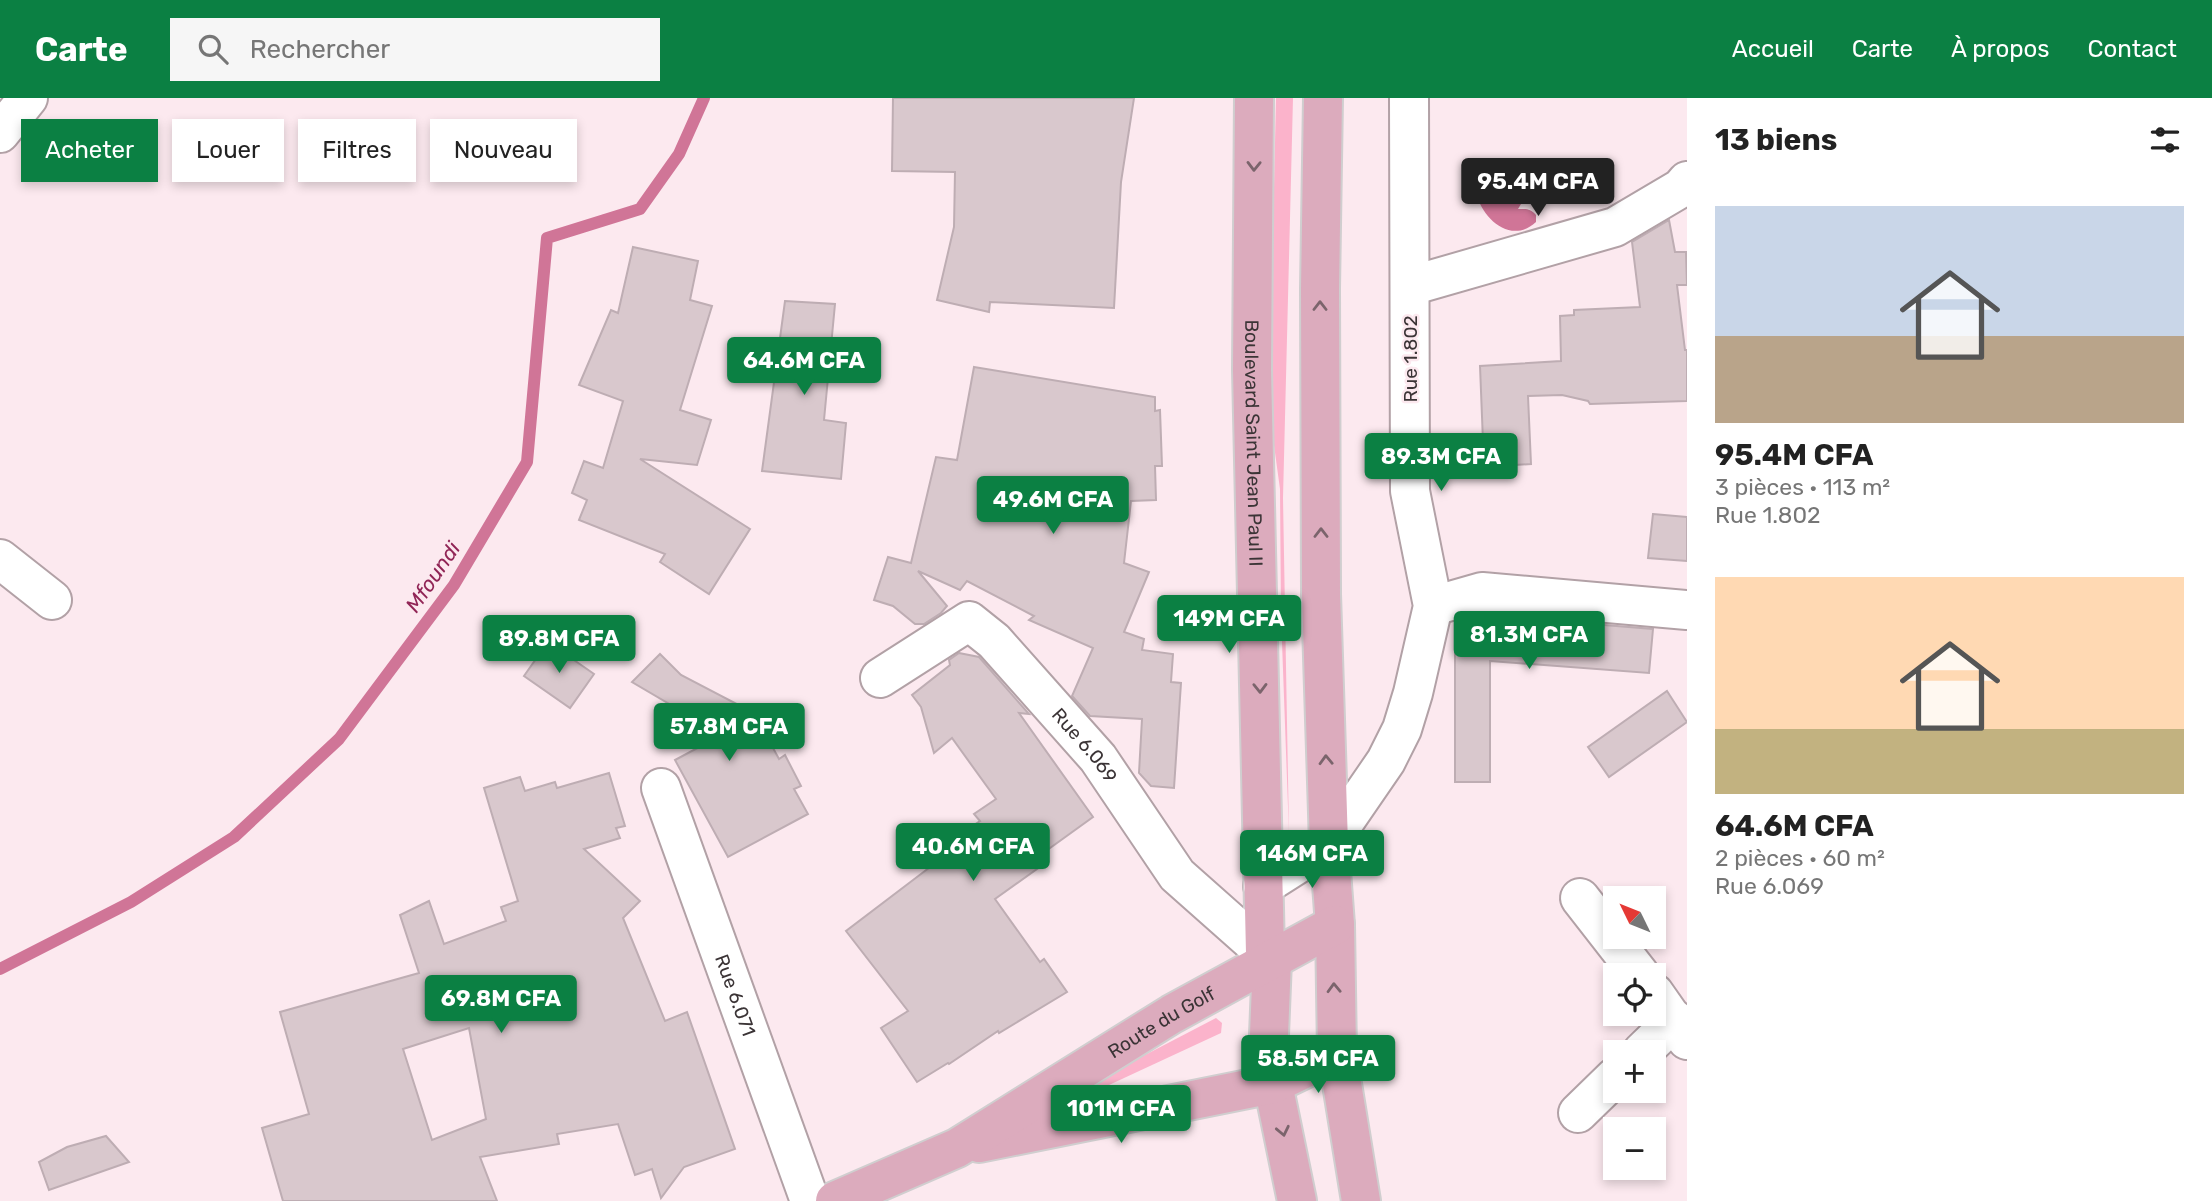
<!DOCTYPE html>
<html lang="fr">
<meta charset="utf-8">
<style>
:root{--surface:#fff;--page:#f6f6f6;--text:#222;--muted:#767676;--accent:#0b8043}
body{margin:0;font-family:Rubik,sans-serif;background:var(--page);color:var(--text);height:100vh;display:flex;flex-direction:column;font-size:26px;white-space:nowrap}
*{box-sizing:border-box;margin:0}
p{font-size:23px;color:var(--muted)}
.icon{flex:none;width:38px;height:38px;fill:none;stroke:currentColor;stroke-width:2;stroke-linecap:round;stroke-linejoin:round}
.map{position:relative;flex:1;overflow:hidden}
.details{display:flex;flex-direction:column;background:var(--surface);width:525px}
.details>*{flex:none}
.guide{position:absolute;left:21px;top:21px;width:665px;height:63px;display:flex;gap:14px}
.needle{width:46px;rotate:313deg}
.buttons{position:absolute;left:1603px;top:788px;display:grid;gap:14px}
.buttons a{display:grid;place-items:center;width:63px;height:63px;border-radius:0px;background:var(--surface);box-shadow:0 4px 10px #0003;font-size:35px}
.price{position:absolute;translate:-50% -60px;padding:0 16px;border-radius:7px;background:var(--accent);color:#fff;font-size:23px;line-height:46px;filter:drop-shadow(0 2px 4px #0008)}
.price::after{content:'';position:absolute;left:50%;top:42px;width:21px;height:16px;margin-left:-10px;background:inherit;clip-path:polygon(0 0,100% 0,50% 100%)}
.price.selected{background:#222;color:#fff}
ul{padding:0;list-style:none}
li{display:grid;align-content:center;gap:14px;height:371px;padding:0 28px}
li span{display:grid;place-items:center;height:217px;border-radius:0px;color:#555}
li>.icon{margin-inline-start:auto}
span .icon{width:126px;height:126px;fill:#fffc;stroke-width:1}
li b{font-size:30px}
h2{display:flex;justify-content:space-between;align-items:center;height:84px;padding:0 28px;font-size:30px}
.tag{padding:0 24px;border-radius:0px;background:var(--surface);box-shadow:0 4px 10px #0003;font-size:24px;line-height:63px}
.tag.selected{background:var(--accent);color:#fff}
header{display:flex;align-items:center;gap:42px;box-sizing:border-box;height:98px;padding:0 35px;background:var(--accent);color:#fff}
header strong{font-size:33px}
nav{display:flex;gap:38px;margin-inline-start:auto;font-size:24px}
.search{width:490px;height:63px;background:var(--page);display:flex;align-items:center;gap:18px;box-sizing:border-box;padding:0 24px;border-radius:0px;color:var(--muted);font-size:26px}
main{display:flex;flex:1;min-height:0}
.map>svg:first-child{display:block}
.green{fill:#fbb3cb}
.water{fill:#d07597}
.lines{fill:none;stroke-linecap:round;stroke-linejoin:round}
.stream{stroke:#d07597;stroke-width:12}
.building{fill:#d9c8cd;stroke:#beadb3;stroke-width:2;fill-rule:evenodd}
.minor-casing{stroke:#b2a1a6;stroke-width:42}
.major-casing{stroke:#d0cecf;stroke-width:42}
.minor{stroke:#fff;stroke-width:38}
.major{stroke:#dcabbd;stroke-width:38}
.oneway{stroke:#7b646c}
.labels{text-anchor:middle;stroke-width:5;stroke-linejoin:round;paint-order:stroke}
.street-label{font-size:19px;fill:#3b3436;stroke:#fce9ef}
.water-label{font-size:21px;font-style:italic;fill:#912556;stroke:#fce9ef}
</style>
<header>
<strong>Carte</strong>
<div class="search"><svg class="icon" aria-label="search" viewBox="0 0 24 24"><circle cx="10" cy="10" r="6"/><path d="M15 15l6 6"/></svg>Rechercher</div>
<nav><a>Accueil</a><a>Carte</a><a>À propos</a><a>Contact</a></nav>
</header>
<main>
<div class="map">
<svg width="1687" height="1103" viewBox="0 0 1687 1103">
<rect width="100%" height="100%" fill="#fce9ef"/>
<g class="green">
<path d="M1276 0H1293L1283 400 1289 736 1281 517 1280 391 1269 311Z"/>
<path d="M1216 920 1222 925 1221 935 1053 1013 1051 1006Z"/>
</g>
<path class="water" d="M1486 87 1496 92 1497 104 1521 106 1518 111C1526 111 1530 110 1536 117V124C1511 147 1482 121 1476 94L1480 89Z"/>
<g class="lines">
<path class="stream" d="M0 871 131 804 234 739 339 641 454 487 527 364 547 140 640 111 679 56 704 0"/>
</g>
<g class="building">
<path d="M893 0H1134L1121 84 1114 210 990 204 989 214 937 202 954 129 955 74 892 73Z"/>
<path d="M1669 122 1675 154H1686L1687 187H1677L1685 252H1687V303L1590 306 1588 303 1562 297 1528 298 1531 366 1484 369 1480 268 1561 263 1560 218 1574 217V212L1640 209 1632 144Z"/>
<path d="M633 149 698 163 690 202 712 208 680 312 711 322 697 367 640 361 750 431 709 496 660 464 665 456 579 422 587 402 572 395 584 363 603 370 623 303 579 287 611 212 618 215Z"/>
<path d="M785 203 835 206 824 322 846 325 841 381 762 373Z"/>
<path d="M974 269 1155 299V313L1160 312 1162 368H1155L1156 402 1131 403 1124 465 1149 474 1124 534 1144 541 1142 552 1173 556 1171 584 1181 585 1174 690 1151 688 1139 675 1142 621 1090 618 1072 598 1093 550 1029 522 1034 518 967 483 960 492 918 473 947 508 941 515 924 526H915L893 508 874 502 888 459 911 465 936 359 957 362Z"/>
<path d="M1653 416 1687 419V463L1648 460Z"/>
<path d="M1480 517 1653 531 1649 575 1490 563V684H1455V542H1478Z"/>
<path d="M548 544 594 576 570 610 524 578Z"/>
<path d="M959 555 979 559 1029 616 1019 615 1093 719 1039 758 1044 766 995 801 1040 864 1044 861 1067 894 999 935 998 933 949 966 948 965 917 984 881 930 908 913 846 833 971 738 968 731 980 723 974 716 996 701 952 640 934 655 921 609 912 597 950 567 949 562Z"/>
<path d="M660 556 681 577 754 615 779 661 785 657 801 688 794 691 808 716 728 759 675 662 722 637 632 584Z"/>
<path d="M1667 593 1687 624 1609 679 1588 649Z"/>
<path d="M609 675 625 728 616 730 620 740 584 751 640 803 623 820 665 923 687 914 735 1051 684 1069 661 1100 652 1071 635 1077 618 1026 557 1036 559 1046 480 1059 497 1103H283L262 1030 309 1016 280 914 419 875 400 817 429 803 444 846 506 823 501 809 518 803 484 690 520 679 525 693 555 684 557 690ZM469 930 486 1021 432 1042 403 951Z"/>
<path d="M106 1038 129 1064 49 1092 39 1064 67 1049Z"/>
</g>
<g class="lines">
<g class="minor-casing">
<g id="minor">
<path d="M0 35 28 0"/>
<path d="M1410 188 1615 129 1681 90 1687 83"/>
<path d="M0 461 52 502"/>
<path d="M1433 508 1482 494 1687 512"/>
<path id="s1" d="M880 580 969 523 994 543 1098 660 1177 777 1265 855"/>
<path id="s2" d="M661 690 810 1103"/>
<path d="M1263 788 1329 746 1386 663 1402 631 1413 595 1433 508 1410 393 1409 0"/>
<path d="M1580 800 1640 877"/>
<path d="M1654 895 1687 942"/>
<path d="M1642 954 1675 922"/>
<path d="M1578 1015 1615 979"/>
</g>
</g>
<g class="major-casing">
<g id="major">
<path id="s3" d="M1254 0 1252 272 1265 855 1272 862 1269 937 1273 986 1297 1103"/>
<path d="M1323 0 1320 191 1321 496 1329 746 1335 827 1337 955 1361 1103"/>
<path d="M979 1045 1273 986 1337 955"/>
<path id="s4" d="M835 1103 957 1050 1172 916 1335 827"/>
</g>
</g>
<use href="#minor" class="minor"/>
<use href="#major" class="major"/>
</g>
<defs><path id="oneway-chevron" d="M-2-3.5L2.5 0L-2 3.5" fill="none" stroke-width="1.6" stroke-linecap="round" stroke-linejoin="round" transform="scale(1.75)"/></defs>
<g class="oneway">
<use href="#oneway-chevron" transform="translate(1254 68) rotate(91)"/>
<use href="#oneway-chevron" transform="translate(1320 208) rotate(-90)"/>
<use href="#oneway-chevron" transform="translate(1321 435) rotate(-90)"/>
<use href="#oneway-chevron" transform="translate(1260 590) rotate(89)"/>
<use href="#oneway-chevron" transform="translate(1326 662) rotate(-92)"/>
<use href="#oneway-chevron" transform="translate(1334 890) rotate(-92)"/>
<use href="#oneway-chevron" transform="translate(1283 1033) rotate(78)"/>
</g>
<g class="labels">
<g class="street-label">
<text transform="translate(1410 261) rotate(-90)" y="7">Rue 1.802</text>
<text dy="7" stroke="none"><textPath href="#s3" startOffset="345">Boulevard Saint Jean Paul II</textPath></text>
<text dy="7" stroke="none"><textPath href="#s1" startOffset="276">Rue 6.069</textPath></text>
<text dy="7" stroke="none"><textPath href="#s2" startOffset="220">Rue 6.071</textPath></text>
<text dy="7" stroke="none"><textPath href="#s4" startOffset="373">Route du Golf</textPath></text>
</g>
<g class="water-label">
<text transform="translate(433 479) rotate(-56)" y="7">Mfoundi</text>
</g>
</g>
</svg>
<div class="buttons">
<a><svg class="needle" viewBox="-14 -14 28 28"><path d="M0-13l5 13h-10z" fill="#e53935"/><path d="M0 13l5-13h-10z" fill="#767676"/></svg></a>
<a><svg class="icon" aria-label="locate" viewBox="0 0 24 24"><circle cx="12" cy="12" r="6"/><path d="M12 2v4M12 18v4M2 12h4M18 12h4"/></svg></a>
<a>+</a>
<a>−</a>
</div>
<b class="price selected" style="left:1538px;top:120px">95.4M CFA</b>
<b class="price" style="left:804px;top:299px">64.6M CFA</b>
<b class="price" style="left:1441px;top:395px">89.3M CFA</b>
<b class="price" style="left:1053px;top:438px">49.6M CFA</b>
<b class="price" style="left:1229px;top:557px">149M CFA</b>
<b class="price" style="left:1529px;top:573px">81.3M CFA</b>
<b class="price" style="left:559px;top:577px">89.8M CFA</b>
<b class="price" style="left:729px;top:665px">57.8M CFA</b>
<b class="price" style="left:973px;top:785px">40.6M CFA</b>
<b class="price" style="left:1312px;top:792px">146M CFA</b>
<b class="price" style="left:501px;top:937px">69.8M CFA</b>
<b class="price" style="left:1318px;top:997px">58.5M CFA</b>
<b class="price" style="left:1121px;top:1047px">101M CFA</b>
<div class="guide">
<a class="tag selected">Acheter</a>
<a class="tag">Louer</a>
<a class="tag">Filtres</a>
<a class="tag">Nouveau</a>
</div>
</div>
<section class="details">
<h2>13 biens<svg class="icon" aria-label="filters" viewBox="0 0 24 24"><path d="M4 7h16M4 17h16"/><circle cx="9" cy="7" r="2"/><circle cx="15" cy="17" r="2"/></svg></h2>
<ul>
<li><span style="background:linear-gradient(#c9d6e8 60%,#b9a48a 0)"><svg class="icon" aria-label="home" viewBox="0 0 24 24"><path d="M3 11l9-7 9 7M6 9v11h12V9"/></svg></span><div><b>95.4M CFA</b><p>3 pièces · 113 m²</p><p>Rue 1.802</p></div></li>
<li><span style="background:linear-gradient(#ffd9b3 70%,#c2b280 0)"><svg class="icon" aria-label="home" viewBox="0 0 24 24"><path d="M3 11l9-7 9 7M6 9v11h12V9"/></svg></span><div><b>64.6M CFA</b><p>2 pièces · 60 m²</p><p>Rue 6.069</p></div></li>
</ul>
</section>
</main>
